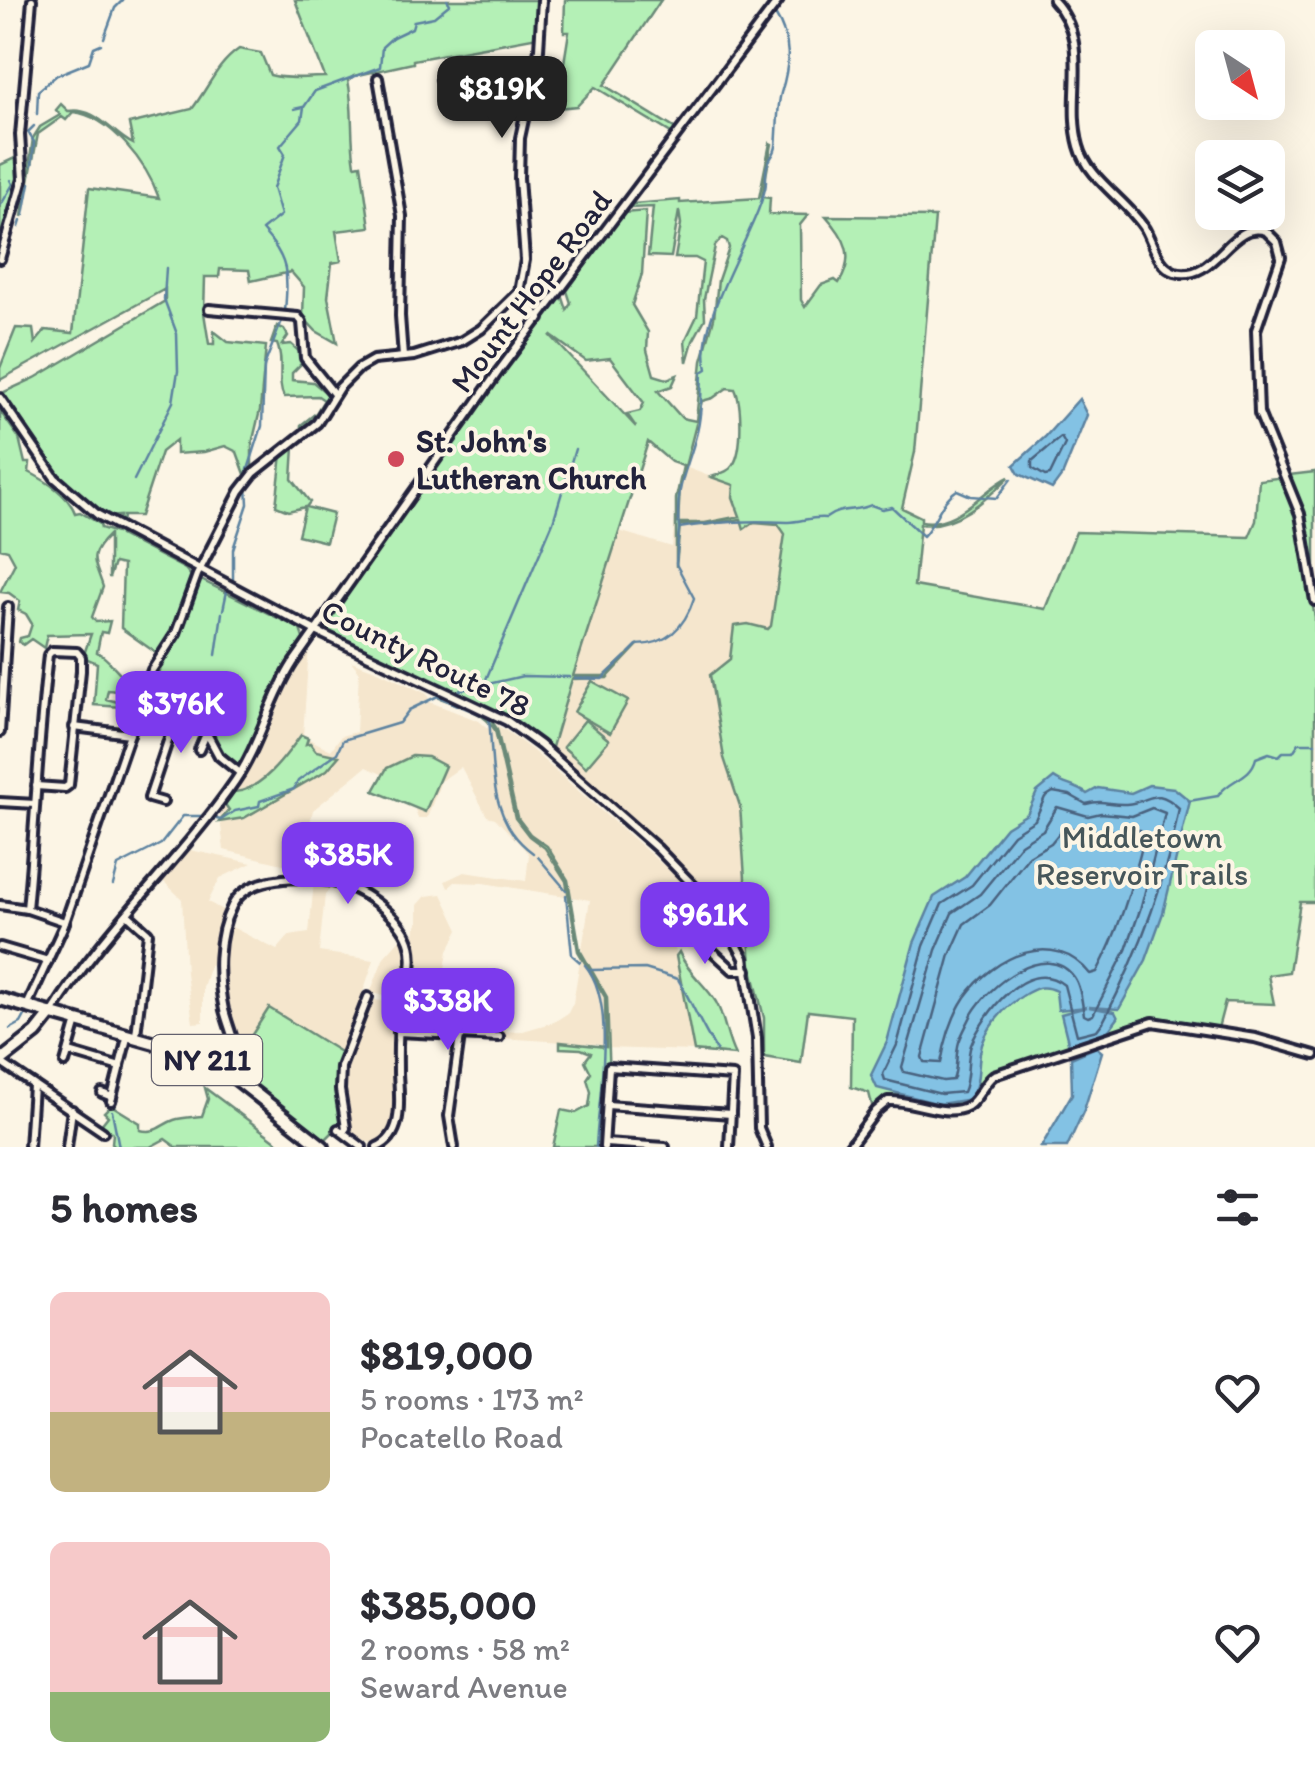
<!DOCTYPE html>
<meta charset="utf-8">
<style>
:root{--surface:#fff;--page:#f7f7f7;--text:#2b2b33;--muted:#7c7c81;--accent:#7c3aed}
body{margin:0;font-family:Itim,sans-serif;background:var(--page);color:var(--text);height:100vh;display:flex;flex-direction:column;font-size:38px;white-space:nowrap}
*{box-sizing:border-box;margin:0}
p{font-size:32px;color:var(--muted)}
.icon{flex:none;width:55px;height:55px;fill:none;stroke:currentColor;stroke-width:2;stroke-linecap:round;stroke-linejoin:round}
.map{position:relative;height:1147px;overflow:hidden}
.panel{display:flex;flex-direction:column;background:var(--surface);flex:1}
.panel>*{flex:none}
.needle{width:65px;rotate:144deg}
.tools{position:absolute;left:1195px;top:30px;display:grid;gap:20px}
.tools a{display:grid;place-items:center;width:90px;height:90px;border-radius:15px;background:var(--surface);box-shadow:0 10px 40px #0002;font-size:50px}
.price{position:absolute;translate:-50% -85px;padding:0 22px;border-radius:20px;background:var(--accent);color:#fff;font-size:32px;line-height:65px;filter:drop-shadow(0 2px 5px #0008)}
.price::after{content:'';position:absolute;left:50%;top:60px;width:30px;height:22px;margin-left:-15px;background:inherit;clip-path:polygon(0 0,100% 0,50% 100%)}
.price.active{background:#222;color:#fff}
ul{padding:0;list-style:none}
li{display:flex;align-items:center;gap:30px;height:250px;padding:0 50px}
li span{display:grid;place-items:center;flex:none;width:280px;height:200px;border-radius:15px;color:#555}
li>.icon{margin-inline-start:auto}
span .icon{width:120px;height:120px;fill:#fffc;stroke-width:1}
li b{font-size:42px}
h2{display:flex;justify-content:space-between;align-items:center;height:120px;padding:0 50px;font-size:42px}
.map>svg:first-child{display:block}
.built{fill:#f5e6cd}
.green{fill:#b4f0b6;stroke:#6b8978;stroke-width:2.5;fill-rule:evenodd}
.water{fill:#83c2e4;stroke:#5c82a0;stroke-width:2.5}
.lines{fill:none;stroke-linecap:round;stroke-linejoin:round}
.shore{stroke:#49627f;stroke-width:2.5}
.stream{stroke:#5c82a0;stroke-width:2.5}
.minor-casing{stroke:#22223b;stroke-width:14}
.major-casing{stroke:#22223b;stroke-width:18}
.minor{stroke:#fcf5e5;stroke-width:6}
.major{stroke:#fcf5e5;stroke-width:10}
.poi-dot{fill:#d1495b;stroke:#fcf5e5;stroke-width:4}
.labels{text-anchor:middle;stroke-width:8;stroke-linejoin:round;paint-order:stroke}
.shield{fill:#fcf5e5;stroke:#63616e;stroke-width:2.5}
.shield-label{font-size:30px;font-weight:bold;fill:#22223b}
.street-label{font-size:32px;fill:#22223b;stroke:#fcf5e5}
.poi-label{font-size:32px;font-weight:bold;fill:#22223b;stroke:#fcf5e5;text-anchor:start}
.park-label{font-size:32px;fill:#46565a;stroke:#fcf5e5}
</style>
<div class="map">
<svg width="1315" height="1147" viewBox="0 0 1315 1147">
<rect width="100%" height="100%" fill="#fcf5e5"/>
<filter id="ink" filterUnits="userSpaceOnUse"><feTurbulence type="fractalNoise" baseFrequency=".01" numOctaves="2"/><feDisplacementMap in="SourceGraphic" scale="20" xChannelSelector="R" yChannelSelector="G"/><feConvolveMatrix kernelMatrix="1 2 1 2 8 2 1 2 1" color-interpolation-filters="sRGB"/></filter>
<g filter="url(#ink)">
<g class="built">
<path d="M915 453 902 508 921 517 914 586 928 590 751 965 728 918 702 887 550 754 619 531 672 547 678 492 685 467 740 488Z"/>
<path d="M309 646 303 736 331 750 341 736 356 732 359 671 351 661 378 671 427 694 430 702 479 721 490 730 494 724 505 730 532 750 689 888 667 905 694 1051 606 1048 597 1044 500 1038 499 1032 523 1031 554 1022 568 1013 573 1003 590 900 483 883 455 882 448 888 445 881 464 872 526 881 529 854 495 818 487 816 461 767 441 781 427 818H418L406 785 366 767 313 810 299 868 224 850 218 802 225 800 237 782 264 717Z"/>
<path d="M185 849 252 863 220 878 208 902 226 912 218 933 216 959 210 965 203 987V1022L193 1023 186 973 182 899 161 879Z"/>
<path d="M314 882 334 885 325 895 319 952 374 960 342 1053 270 1008 243 1053 231 1022 223 986V950L228 925 277 950 289 936 309 933Z"/>
<path d="M442 894 459 930 448 951 441 993 444 994 435 1028 400 1026 415 929 418 924V905L426 896Z"/>
<path d="M402 937 408 951 402 998 370 993 384 957Z"/>
<path d="M368 999 400 1004 396 1024 394 1123 385 1138 372 1144 350 1132 344 1091 350 1053Z"/>
</g>
<g class="green">
<path d="M295 0H539L538 37 413 60V63L354 76 348 80C354 109 350 136 355 165L361 164 370 227 336 231 341 261 332 263 328 297 337 343 316 331 303 317 304 287 291 272 251 281 249 270 220 269 219 277H205L204 313 209 344H214V331L228 342 266 346 260 410 252 444V466L245 474 237 452 225 446 204 452 176 454V440L161 452 140 516H123L120 535 185 569 193 578 178 624 159 655 121 628 123 565 114 563 109 578V535C86 557 95 561 103 587L92 617 96 622 110 621 107 633 101 632 97 652C113 661 118 676 134 684H125L117 691 108 690 106 699 122 703 121 707 94 705 97 663 83 657 91 634 47 635 44 648 31 639 23 645 19 642 20 638 28 636 32 624 26 614 18 610 20 601 9 593 0 592 15 563 8 550 0 548V411L19 438 25 463H30L29 472C46 481 68 494 75 513L80 512 100 524 101 528 116 533 120 516 107 517 62 482 2 393 35 378 165 301V289L0 380V368L16 328 33 329 35 343 46 330 73 333 89 188 159 198C147 164 111 116 73 112L66 120 62 117 38 134 22 217 33 138 40 127 60 115 56 110 61 104 68 111C96 106 111 133 133 144L129 124 192 109C209 87 216 65 239 49L261 53 270 75C287 80 307 77 325 77Z"/>
<path d="M565 0H661L604 85 679 131 676 136 595 87 577 106 527 111 535 80 564 63 569 32H564Z"/>
<path d="M770 143 772 144 762 197 770 198 769 214 808 215 800 225 801 300 805 307 821 285 835 280 839 283C856 256 845 237 826 216L935 217 915 452 902 508 921 517V521C957 528 983 489 1009 477 987 499 954 529 920 524L914 586 1045 609 1076 532 1249 537 1256 521 1259 480 1285 477 1298 512 1300 544 1315 617V902H1300L1289 972 1268 975 1274 1004 1225 1002 1217 1032 1161 1021H1146L992 1077 962 1107 890 1103 874 1113 869 1093 851 1087 852 1016 808 1011 801 1063 764 1057V1018L751 965 740 806 724 758 710 675 730 659 734 626 748 624 768 629 771 626 785 534 778 524 754 522 744 529 741 519 705 525H680L676 567V499L683 466 671 462 648 442 573 676H605L639 644 607 678 572 679 550 754 529 735 450 693 444 696 481 710 490 718 497 729 517 817 530 834 547 846 568 880 580 950 607 997 610 1081 605 1147H553L561 1110 576 1113 589 1106 591 1092 587 1079 591 1073 585 1061 591 1053 581 1049 560 1048V1042L606 1047 605 997 578 951 566 881 545 848 529 836 515 818 495 730C482 710 462 706 440 698L445 693 335 639 325 625 483 398 562 295 567 310 571 303 567 291 623 213 646 211 642 274 632 305 648 332 647 350 654 375 667 379 677 375 672 386 658 391 682 418 696 421 702 361 714 318 718 280 729 248 727 241 722 238 715 246 704 299 705 319 693 341 687 362 685 341 697 316 703 262 695 258H675L681 224 679 211 671 257 648 256 653 207 631 208 633 204 680 200V203L759 198ZM550 335 586 361 610 358 644 403 640 411 627 414 636 427ZM727 388 735 389C742 404 743 451 733 465 729 472 719 474 711 477L734 485 733 497 740 516 705 523H678L680 486 702 401 713 398Z"/>
<path d="M19 156 20 178 0 247V165Z"/>
<path d="M277 326 284 329 288 336 282 345 291 344 303 355 300 359 302 363 292 373V380L313 382 330 396 320 418 300 435 301 425 316 413 324 400 318 396 284 397C276 381 285 362 277 344L271 343Z"/>
<path d="M294 447 292 479 310 502 306 507 333 514 326 542 298 535 305 507 288 511 276 506 282 454Z"/>
<path d="M1315 472V580L1304 513 1289 475Z"/>
<path d="M197 578 300 629 304 641 268 701 241 766 236 767 219 752 195 706 149 698Z"/>
<path d="M592 681 628 701 610 733 574 712Z"/>
<path d="M585 720 609 740 586 767 563 747Z"/>
<path d="M301 735 308 738 306 744 310 743 316 751 339 756 327 770 244 818 219 822 229 810 224 803 234 792C261 791 286 756 301 735Z"/>
<path d="M412 756 428 757 445 766 425 812 374 791 387 768Z"/>
<path d="M679 952C688 973 705 984 716 1002 725 1018 726 1038 735 1055L694 1051 676 956Z"/>
<path d="M269 1008 342 1053 338 1074 343 1122 323 1142 230 1069Z"/>
<path d="M205 1088 284 1147H176L165 1139 150 1147H116L112 1143 113 1133 101 1125 108 1116 104 1112 111 1105 140 1123V1130C157 1134 160 1125 174 1120 182 1117 194 1117 202 1116L208 1099Z"/>
</g>
<g class="water">
<path d="M1079 399 1087 415 1063 474 1052 489 1019 474 1014 465 1045 437Z"/>
<path d="M1054 778C1065 786 1076 785 1087 794L1098 788 1131 793 1149 785 1174 788 1190 801 1163 913 1146 960 1119 1009 1089 1007 1115 1012 1118 1018 1103 1038 1070 1050 1061 1014 1087 1007 1058 1010 1056 991C1044 985 1038 987 1027 993 1006 1005 984 1028 980 1053 978 1069 979 1084 971 1099L940 1104 877 1088 871 1075 887 1042 914 943 934 897 965 877 1006 827 1027 814 1037 792Z"/>
<path d="M1096 1047 1102 1052 1084 1110 1067 1147H1041L1072 1094 1071 1058Z"/>
</g>
<g class="lines">
<g class="shore">
<path d="M1061 437 1065 444 1050 475 1045 476 1032 468V461Z"/>
<path d="M1053 792 1070 795 1086 804C1105 799 1108 805 1126 804 1152 802 1154 785 1179 808 1166 883 1138 955 1103 1022L1097 1030 1077 1035 1064 985C1027 955 983 1015 971 1045 966 1059 970 1077 963 1092L941 1094 885 1080 883 1074 897 1045 924 946 942 904 972 885 1013 834 1035 820 1045 797Z"/>
<path d="M1057 807 1088 816 1101 813 1132 816 1152 808 1165 813 1141 907 1126 950 1093 1015 1088 1017 1084 1015C1082 1003 1081 987 1074 977 1046 939 988 986 972 1014 968 1023 962 1033 959 1042 955 1055 958 1068 953 1080L943 1081 904 1072 902 1067 936 950 952 913 980 894 1021 844 1043 830Z"/>
<path d="M1064 827 1084 831 1140 830 1145 834C1134 881 1120 929 1097 972L1090 974C1054 928 994 956 965 997 951 1018 945 1040 941 1063L924 1062 922 1057 950 955 964 924 990 905 1029 856 1051 843Z"/>
</g>
<g class="stream">
<path d="M104 38 115 8 123 0"/>
<path d="M294 109 303 107"/>
<path d="M37 114 38 91 57 75 89 62 94 47 101 44"/>
<path d="M32 165 34 142 28 132 34 126"/>
<path d="M1 205 13 184 11 180"/>
<path d="M24 215 30 183"/>
<path d="M19 227 21 221"/>
<path d="M285 312C288 274 289 259 262 230L281 215 273 188 285 154 280 146 302 120 304 107 315 91 380 67 382 47 393 37 412 28 414 21 434 17 450 4 447 0"/>
<path d="M246 476 262 426 264 366 283 318"/>
<path d="M134 480 173 402 178 371 177 334 164 299 166 268"/>
<path d="M679 528C675 485 686 474 696 436 702 415 701 393 702 372L707 369C694 320 753 239 765 189 767 182 765 173 767 166 769 158 775 155 776 146 778 130 777 107 781 93 790 64 792 41 775 14"/>
<path d="M233 580V549L248 504 247 486"/>
<path d="M223 610 227 591"/>
<path d="M629 653 637 645C668 645 685 627 694 598L676 564 679 528C715 521 751 520 788 522 801 522 812 516 826 518 839 507 857 512 871 505L882 509 892 507 923 536C936 523 939 502 957 490L971 496 997 498 1011 479"/>
<path d="M216 655 222 613"/>
<path d="M575 678 602 679 626 656"/>
<path d="M484 684 553 522 575 449"/>
<path d="M457 691 523 676 569 677"/>
<path d="M439 697 489 718C494 768 488 821 533 853"/>
<path d="M1189 801 1218 796C1228 779 1251 779 1256 758L1269 753 1279 756 1283 752H1293L1299 743H1315"/>
<path d="M212 818 221 820 235 811 259 806 260 801 294 789 298 781 337 753 343 740 399 723 409 710 440 695"/>
<path d="M538 857 566 890"/>
<path d="M113 885 118 866 161 844 183 816H203"/>
<path d="M566 895 572 955 580 962"/>
<path d="M585 965C618 1004 598 1098 596 1147"/>
<path d="M591 970 645 969 678 979C692 1003 702 1028 717 1051"/>
<path d="M10 1029 21 1023 27 1012"/>
<path d="M112 1111 119 1147"/>
</g>
<g class="minor-casing">
<g id="minor">
<path d="M1053 0C1093 42 1065 96 1079 146 1088 180 1127 200 1145 229 1153 243 1158 267 1175 272 1216 283 1230 219 1266 231L1277 242 1281 257 1256 330 1259 413 1300 514 1315 601"/>
<path d="M378 78 402 216 400 316 403 357"/>
<path d="M441 79 537 63"/>
<path d="M481 95 483 71"/>
<path d="M0 259 23 179 20 135 32 0"/>
<path d="M519 292 540 319"/>
<path d="M209 309 298 317 302 322 305 358 334 394"/>
<path d="M0 398 55 478 98 515 316 631 507 721 540 745 658 849 720 913 744 958 757 1038 759 1128 767 1147"/>
<path d="M142 700 193 708 219 756 240 773"/>
<path d="M74 727 130 734"/>
<path d="M0 732 8 607"/>
<path d="M199 750 206 734"/>
<path d="M0 802 35 804"/>
<path d="M163 802 149 798 180 705"/>
<path d="M0 905 27 909 65 922"/>
<path d="M27 909C35 825 38 740 48 655L52 651 77 652 81 657V671L69 785 65 788 36 786"/>
<path d="M127 914 148 933 136 1035"/>
<path d="M673 915 733 970H747"/>
<path d="M0 947 48 961"/>
<path d="M27 1006 64 925 152 670 176 633 197 575 240 491 254 473 317 423 339 388 359 368 373 360 414 356 462 341 481 329 519 292 525 260 519 178 520 138 539 49 542 0"/>
<path d="M52 1013C104 929 179 862 235 781 260 745 269 700 293 663L498 372 779 0"/>
<path d="M398 1032 499 1037"/>
<path d="M69 1052 120 1067"/>
<path d="M237 1054C234 1039 228 1025 224 1010 217 977 216 937 232 906 249 872 314 875 344 885 368 893 404 920 410 945 416 969 404 996 400 1019 397 1037 398 1055 398 1073 399 1097 405 1136 377 1147"/>
<path d="M0 1062 103 1132"/>
<path d="M65 1063 77 1021"/>
<path d="M102 1093 112 1097"/>
<path d="M111 1101 128 1034"/>
<path d="M607 1105 731 1114"/>
<path d="M338 1129 362 1147"/>
<path d="M343 1132 346 1128 340 1090 341 1067 368 997"/>
<path d="M605 1143 665 1147"/>
<path d="M29 1147 33 1086"/>
<path d="M67 1147 72 1110"/>
<path d="M454 1147 449 1116 460 1036"/>
<path d="M604 1147 609 1067 733 1076 729 1147"/>
<path d="M849 1147 876 1111 888 1101C913 1099 944 1119 968 1106 979 1099 983 1083 994 1075L1153 1022 1255 1038 1315 1055"/>
</g>
</g>
<g class="major-casing">
<g id="major">
<path d="M0 999 197 1055 224 1069 323 1147"/>
<path d="M0 1061 36 1033 52 1013"/>
</g>
</g>
<use href="#minor" class="minor"/>
<use href="#major" class="major"/>
</g>
</g>
<circle class="poi-dot" cx="396" cy="459" r="10"/>
<g class="labels">
<rect class="shield" x="152" y="1035" width="110" height="50" rx="8"/>
<g class="shield-label">
<text x="207" y="1070">NY 211</text>
</g>
<g class="street-label">
<text transform="translate(531 291) rotate(-53)" y="11">Mount Hope Road</text>
<text transform="translate(426 658) rotate(26)" y="11">County Route 78</text>
</g>
<g class="poi-label">
<text x="416" y="452">St. John's<tspan x="416" dy="37">Lutheran Church</tspan></text>
</g>
<g class="park-label">
<text x="1142" y="848">Middletown<tspan x="1142" dy="37">Reservoir Trails</tspan></text>
</g>
</g>
</svg>
<div class="tools">
<a><svg class="needle" viewBox="-14 -14 28 28"><path d="M0-13l5 13h-10z" fill="#e53935"/><path d="M0 13l5-13h-10z" fill="#7c7c81"/></svg></a>
<a><svg class="icon" aria-label="layers" viewBox="0 0 24 24"><path d="M12 4l9 5-9 5-9-5zM3 14l9 5 9-5"/></svg></a>
</div>
<b class="price active" style="left:502px;top:141px">$819K</b>
<b class="price" style="left:181px;top:756px">$376K</b>
<b class="price" style="left:348px;top:907px">$385K</b>
<b class="price" style="left:705px;top:967px">$961K</b>
<b class="price" style="left:448px;top:1053px">$338K</b>
</div>
<section class="panel">
<h2>5 homes<svg class="icon" aria-label="filters" viewBox="0 0 24 24"><path d="M4 7h16M4 17h16"/><circle cx="9" cy="7" r="2"/><circle cx="15" cy="17" r="2"/></svg></h2>
<ul>
<li><span style="background:linear-gradient(#f6c9c9 60%,#c2b280 0)"><svg class="icon" aria-label="home" viewBox="0 0 24 24"><path d="M3 11l9-7 9 7M6 9v11h12V9"/></svg></span><div><b>$819,000</b><p>5 rooms · 173 m²</p><p>Pocatello Road</p></div><svg class="icon" aria-label="heart" viewBox="0 0 24 24"><path d="M12 20l-8-8c-3-5 5-10 8-4 3-6 11-1 8 4z"/></svg></li>
<li><span style="background:linear-gradient(#f6c9c9 75%,#8fb573 0)"><svg class="icon" aria-label="home" viewBox="0 0 24 24"><path d="M3 11l9-7 9 7M6 9v11h12V9"/></svg></span><div><b>$385,000</b><p>2 rooms · 58 m²</p><p>Seward Avenue</p></div><svg class="icon" aria-label="heart" viewBox="0 0 24 24"><path d="M12 20l-8-8c-3-5 5-10 8-4 3-6 11-1 8 4z"/></svg></li>
</ul>
</section>
